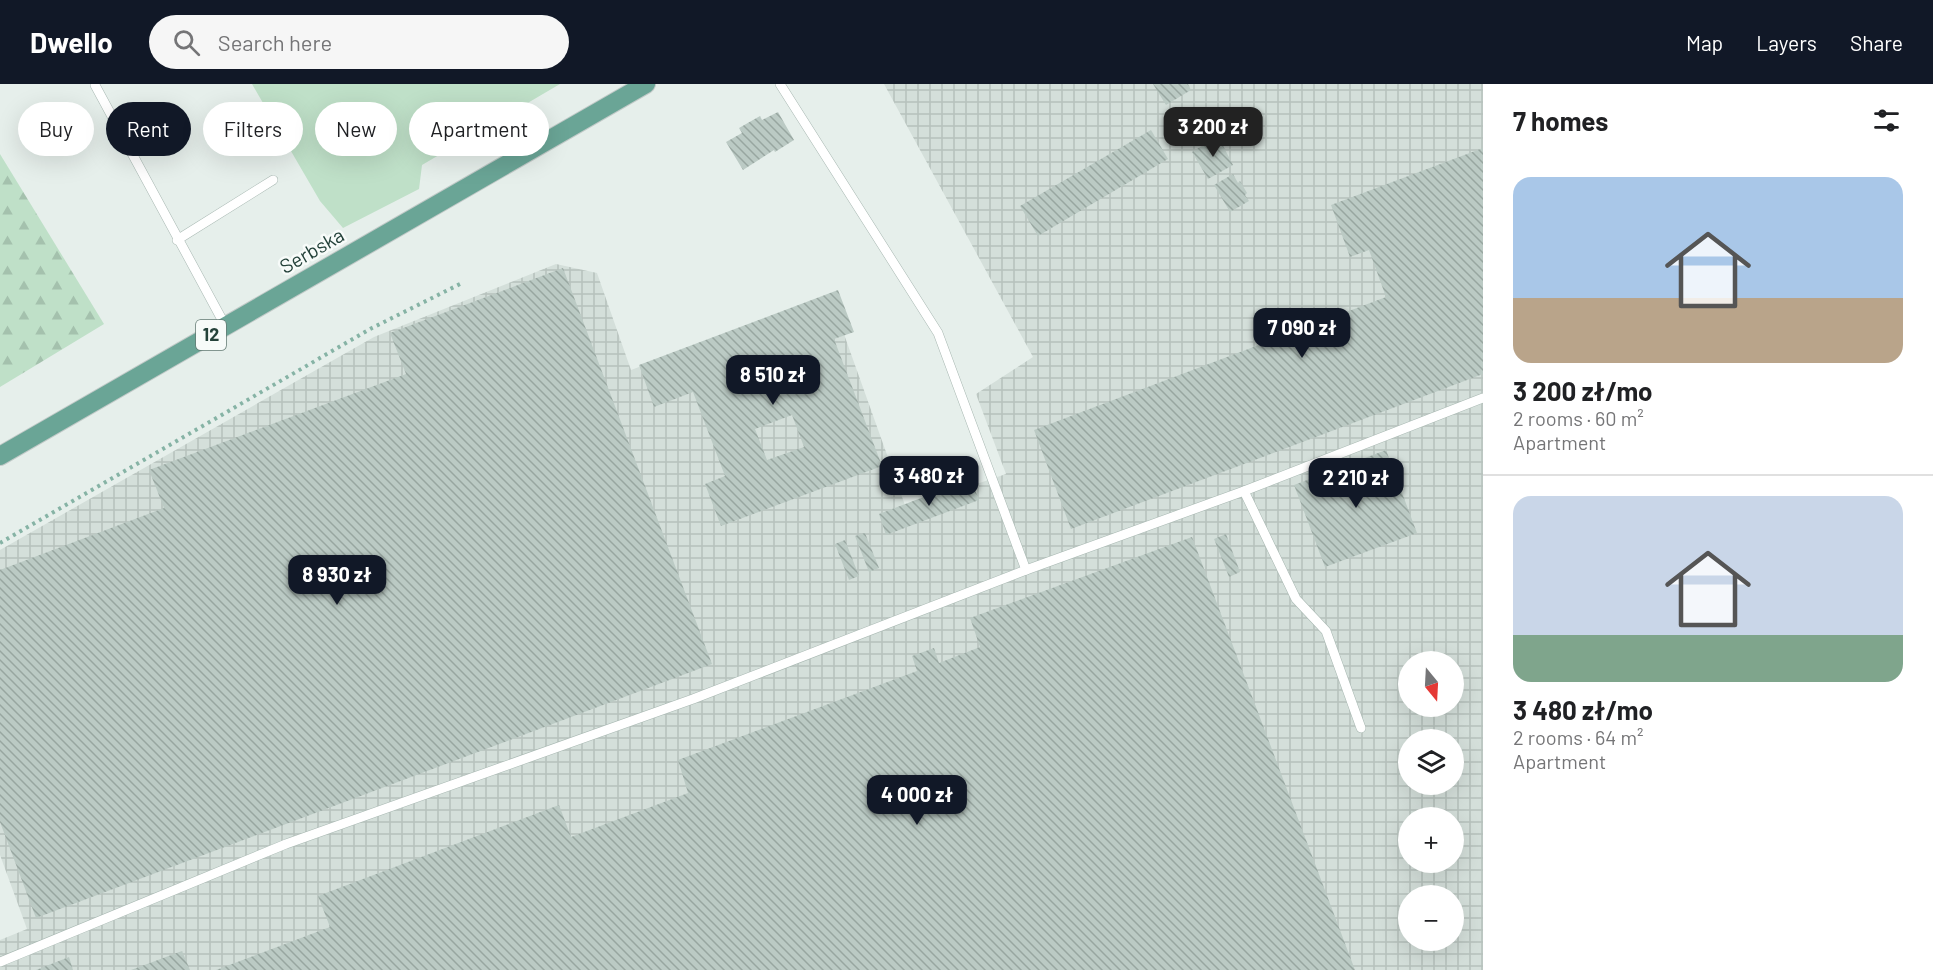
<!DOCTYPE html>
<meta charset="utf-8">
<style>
:root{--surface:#fff;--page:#f6f6f6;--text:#202124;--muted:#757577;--line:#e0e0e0;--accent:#111827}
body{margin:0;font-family:Barlow,sans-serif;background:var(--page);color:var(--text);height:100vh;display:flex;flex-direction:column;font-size:22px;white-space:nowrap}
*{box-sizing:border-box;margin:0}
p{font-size:20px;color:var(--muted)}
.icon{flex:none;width:33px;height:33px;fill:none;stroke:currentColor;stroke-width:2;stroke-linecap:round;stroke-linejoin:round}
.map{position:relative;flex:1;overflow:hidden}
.panel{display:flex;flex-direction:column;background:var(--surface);width:450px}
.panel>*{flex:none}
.hud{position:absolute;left:18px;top:18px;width:570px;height:54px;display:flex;gap:12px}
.needle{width:39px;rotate:162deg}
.fabs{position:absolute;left:1398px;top:567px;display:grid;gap:12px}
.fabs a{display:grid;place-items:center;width:66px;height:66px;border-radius:50%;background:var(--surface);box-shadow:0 6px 24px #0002;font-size:30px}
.price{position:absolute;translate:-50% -51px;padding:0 14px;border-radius:12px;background:var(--accent);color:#fff;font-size:20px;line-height:39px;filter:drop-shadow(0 2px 3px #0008)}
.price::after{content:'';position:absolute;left:50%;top:36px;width:18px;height:14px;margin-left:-9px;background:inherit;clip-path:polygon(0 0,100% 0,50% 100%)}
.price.selected{background:#222;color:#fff}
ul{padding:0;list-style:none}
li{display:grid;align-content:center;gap:12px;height:318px;padding:0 30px}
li+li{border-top:2px solid var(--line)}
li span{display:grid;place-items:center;height:186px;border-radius:18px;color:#555}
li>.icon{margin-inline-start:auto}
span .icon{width:108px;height:108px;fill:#fffc;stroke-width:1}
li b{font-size:26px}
h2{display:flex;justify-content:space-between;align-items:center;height:72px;padding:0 30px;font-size:26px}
.tag{padding:0 21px;border-radius:27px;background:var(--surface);box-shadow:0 6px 24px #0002;font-size:21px;line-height:54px}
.tag.selected{background:var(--accent);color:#fff}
header{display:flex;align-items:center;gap:36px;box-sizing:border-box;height:84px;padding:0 30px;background:var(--accent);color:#fff}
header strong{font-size:28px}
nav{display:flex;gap:33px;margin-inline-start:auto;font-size:21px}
.search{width:420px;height:54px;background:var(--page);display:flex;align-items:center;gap:15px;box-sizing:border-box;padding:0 21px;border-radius:33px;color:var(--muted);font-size:22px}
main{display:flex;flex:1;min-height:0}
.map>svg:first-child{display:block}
.industrial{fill:url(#industrial-grid);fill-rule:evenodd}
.green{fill:#bfe0c8}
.forest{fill:url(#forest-firs)}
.building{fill:url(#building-back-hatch);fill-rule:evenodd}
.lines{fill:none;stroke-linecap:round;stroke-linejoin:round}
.lane-casing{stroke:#a8b8b2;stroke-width:10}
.primary-casing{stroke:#c2cac8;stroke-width:20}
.path{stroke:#86b3a5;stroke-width:4;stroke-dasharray:3 4.5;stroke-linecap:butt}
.lane{stroke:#fff;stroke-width:9}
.primary{stroke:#6aa596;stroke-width:18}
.labels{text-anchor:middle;stroke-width:5;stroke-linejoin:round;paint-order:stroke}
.shield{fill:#f7fbf9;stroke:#637a73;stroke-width:1.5}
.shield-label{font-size:18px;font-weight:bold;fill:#24423a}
.street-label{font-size:20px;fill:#24423a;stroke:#f7fbf9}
</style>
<header>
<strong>Dwello</strong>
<div class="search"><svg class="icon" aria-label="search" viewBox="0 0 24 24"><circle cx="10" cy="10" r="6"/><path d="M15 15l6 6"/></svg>Search here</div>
<nav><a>Map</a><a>Layers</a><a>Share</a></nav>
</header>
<main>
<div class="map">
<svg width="1483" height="886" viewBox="0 0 1483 886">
<defs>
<pattern id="industrial-grid" width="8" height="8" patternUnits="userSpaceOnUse" patternTransform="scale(1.5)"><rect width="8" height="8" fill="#d4dfda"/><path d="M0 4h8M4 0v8" fill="none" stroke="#b6c1bc"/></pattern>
<pattern id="forest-firs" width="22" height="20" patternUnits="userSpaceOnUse" patternTransform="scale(1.5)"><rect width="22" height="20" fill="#bfe0c8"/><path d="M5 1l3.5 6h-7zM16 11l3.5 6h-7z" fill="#a4c1ad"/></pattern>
<pattern id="building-back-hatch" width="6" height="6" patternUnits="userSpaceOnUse" patternTransform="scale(1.5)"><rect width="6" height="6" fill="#bbcac4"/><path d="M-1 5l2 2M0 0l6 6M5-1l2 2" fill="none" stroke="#98a6a0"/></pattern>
</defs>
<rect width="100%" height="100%" fill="#e6efeb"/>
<path class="industrial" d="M884 0H1483V886H0V856L27 845 0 771V466L374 253 556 180 597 189 631 286 830 211 906 424 1006 390 976 310 1033 273ZM1408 578H1454V622H1408ZM1408 656H1454V700H1408ZM1408 734H1454V778H1408ZM1408 812H1454V856H1408Z"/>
<path class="green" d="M252 0H560L422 81 419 105 343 144 320 117Z"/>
<path class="forest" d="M0 70 104 240 0 303Z"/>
<g class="building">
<path d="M1153 0H1188L1191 6 1166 21Z"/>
<path d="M778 28 794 56 775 68 774 66 743 86 726 58 742 49 739 44 760 32 762 36Z"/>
<path d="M1151 46 1168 75 1038 152 1020 122Z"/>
<path d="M1218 52 1233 81 1208 95 1192 68Z"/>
<path d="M1483 64V290L1071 445 1034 346 1386 213 1369 166 1350 173 1331 121Z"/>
<path d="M1233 90 1238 99 1240 97 1247 109 1245 111 1249 117 1230 128 1214 101Z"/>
<path d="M563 184 712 580 36 834 0 738V486L164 424 149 386 406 290 390 249Z"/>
<path d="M838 206 854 248 834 255 882 382 721 442 705 400 725 392 693 308 654 323 639 281ZM792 331 804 363 767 376 755 345Z"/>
<path d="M1386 366 1417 449 1325 483 1294 401Z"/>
<path d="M971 395 979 416 886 451 879 430Z"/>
<path d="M865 449 879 484 869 488 855 452Z"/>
<path d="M1226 450 1240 488 1229 493 1214 455Z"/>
<path d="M1192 453 1355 886H216L330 843 318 812 559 721 571 753 688 709 678 676 917 587 912 572 934 564 939 579 980 563 970 534Z"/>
<path d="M845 456 859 492 849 496 835 460Z"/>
<path d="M182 867 190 886H131Z"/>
<path d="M69 873 73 886H36Z"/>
</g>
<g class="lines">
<g class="lane-casing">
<g id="lane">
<path d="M780 0 938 249 1026 486"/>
<path d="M95 1 226 243"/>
<path d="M177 156 273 96"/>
<path d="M1244 407 1296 515 1326 547 1361 644"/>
<path d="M0 878 286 760 693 615 1026 486 1244 407 1483 314"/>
</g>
</g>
<g class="primary-casing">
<path id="primary" d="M0 372 646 0"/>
</g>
<path class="path" d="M0 459 372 244 460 200"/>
<use href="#lane" class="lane"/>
<use href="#primary" class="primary"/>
</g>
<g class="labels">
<rect class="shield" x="196" y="236" width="30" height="30" rx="4.5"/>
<g class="shield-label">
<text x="211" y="257">12</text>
</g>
<g class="street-label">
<text transform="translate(312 167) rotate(-30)" y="7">Serbska</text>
</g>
</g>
</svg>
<div class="fabs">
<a><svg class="needle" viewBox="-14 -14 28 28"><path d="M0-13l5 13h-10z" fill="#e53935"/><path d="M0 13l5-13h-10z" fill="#757577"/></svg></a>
<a><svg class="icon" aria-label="layers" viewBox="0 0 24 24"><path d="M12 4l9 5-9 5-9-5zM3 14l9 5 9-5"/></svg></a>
<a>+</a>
<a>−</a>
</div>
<b class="price selected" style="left:1213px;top:74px">3 200 zł</b>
<b class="price" style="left:1302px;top:275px">7 090 zł</b>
<b class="price" style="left:773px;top:322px">8 510 zł</b>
<b class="price" style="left:929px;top:423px">3 480 zł</b>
<b class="price" style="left:1356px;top:425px">2 210 zł</b>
<b class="price" style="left:337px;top:522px">8 930 zł</b>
<b class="price" style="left:917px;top:742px">4 000 zł</b>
<div class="hud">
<a class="tag">Buy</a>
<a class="tag selected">Rent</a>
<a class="tag">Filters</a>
<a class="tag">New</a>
<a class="tag">Apartment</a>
</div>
</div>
<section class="panel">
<h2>7 homes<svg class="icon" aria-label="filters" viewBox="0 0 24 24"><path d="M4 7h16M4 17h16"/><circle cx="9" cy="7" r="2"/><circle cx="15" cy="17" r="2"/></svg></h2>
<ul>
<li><span style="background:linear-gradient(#a9c7e8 65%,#b9a48a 0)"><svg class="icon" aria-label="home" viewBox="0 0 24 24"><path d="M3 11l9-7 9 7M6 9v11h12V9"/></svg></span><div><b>3 200 zł/mo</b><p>2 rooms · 60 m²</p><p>Apartment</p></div></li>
<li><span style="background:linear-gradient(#c9d6e8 75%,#7fa58c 0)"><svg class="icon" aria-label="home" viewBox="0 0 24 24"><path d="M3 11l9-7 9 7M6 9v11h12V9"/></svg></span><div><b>3 480 zł/mo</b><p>2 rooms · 64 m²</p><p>Apartment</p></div></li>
</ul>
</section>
</main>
